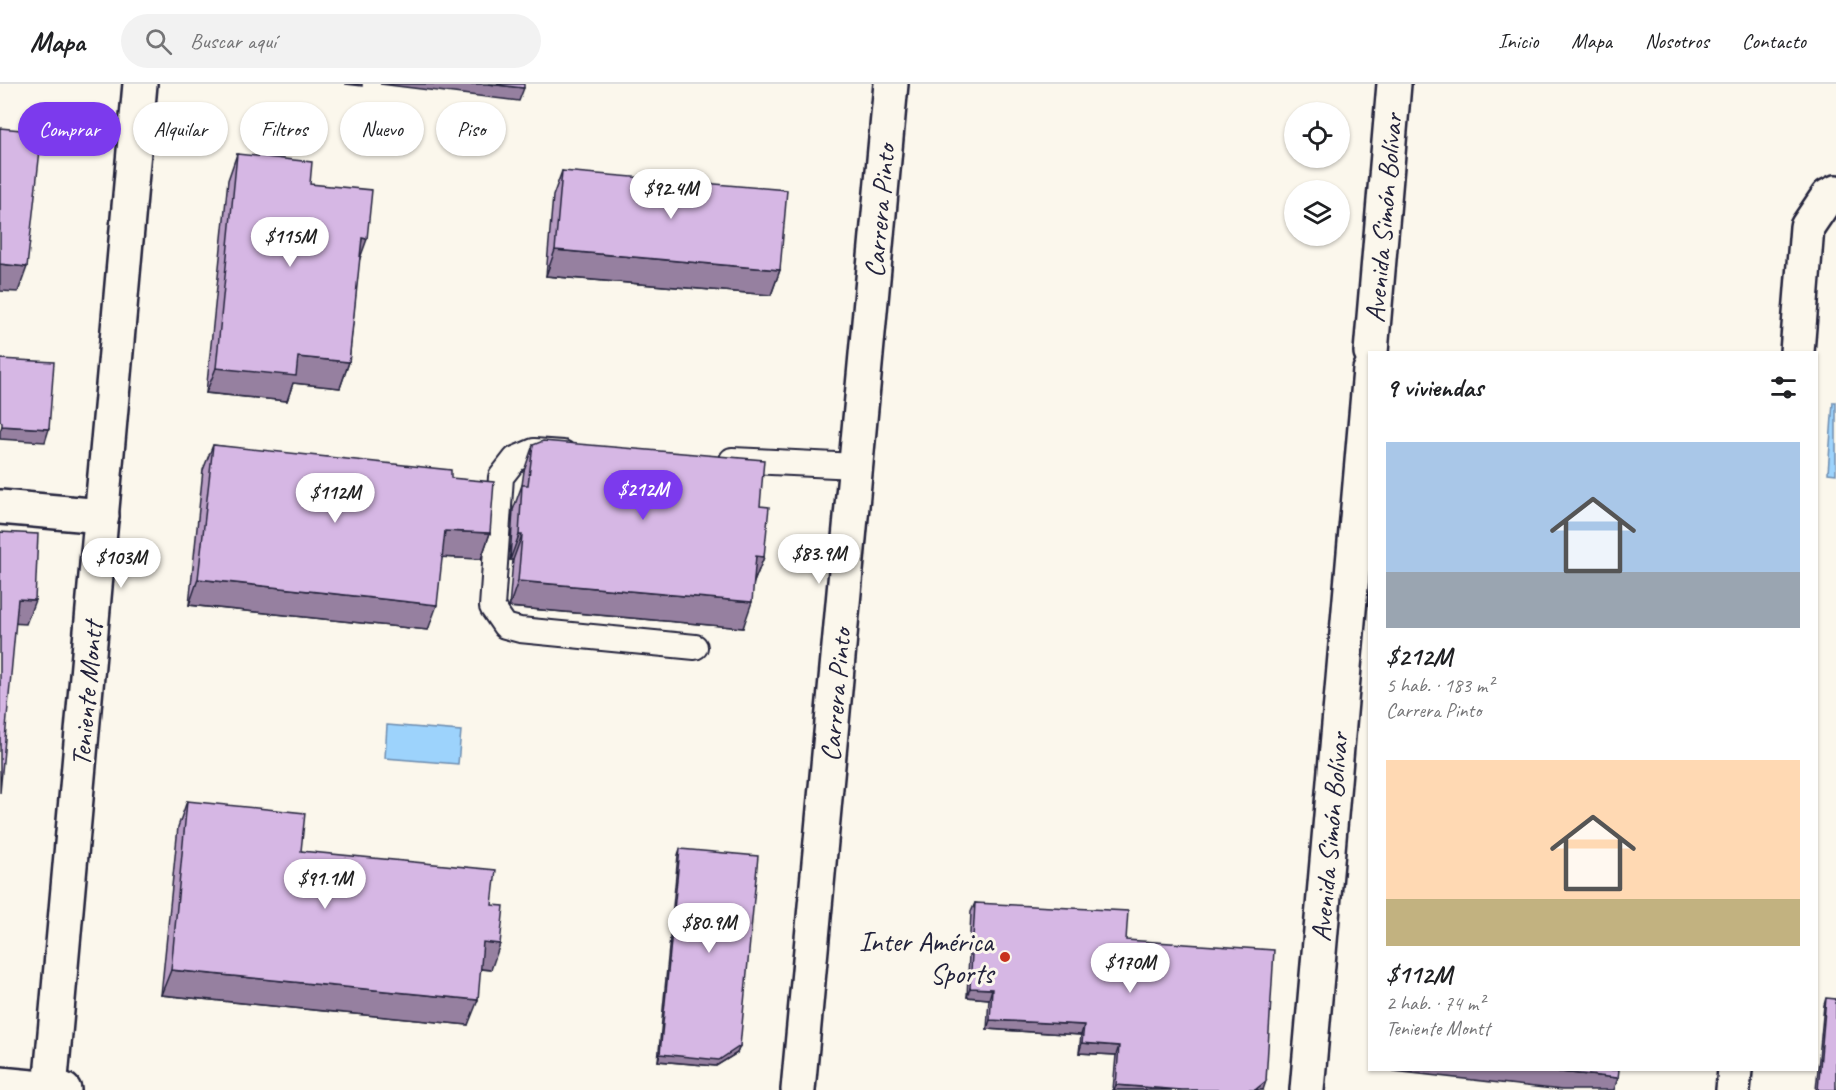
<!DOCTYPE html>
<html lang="es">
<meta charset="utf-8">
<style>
:root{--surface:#fff;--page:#f2f2f2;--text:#202124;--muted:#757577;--line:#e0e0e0;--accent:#7c3aed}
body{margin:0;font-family:Caveat,sans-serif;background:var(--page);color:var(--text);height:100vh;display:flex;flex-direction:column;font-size:22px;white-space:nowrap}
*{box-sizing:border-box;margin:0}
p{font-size:20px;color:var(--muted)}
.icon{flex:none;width:33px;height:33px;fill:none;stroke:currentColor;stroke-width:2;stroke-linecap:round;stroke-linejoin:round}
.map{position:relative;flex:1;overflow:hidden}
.sheet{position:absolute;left:1368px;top:267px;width:450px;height:720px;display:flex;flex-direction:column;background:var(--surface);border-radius:0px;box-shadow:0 2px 4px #0004}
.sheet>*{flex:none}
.banner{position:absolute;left:18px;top:18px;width:570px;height:54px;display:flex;gap:12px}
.fabs{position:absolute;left:1284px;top:18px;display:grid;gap:12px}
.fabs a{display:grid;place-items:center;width:66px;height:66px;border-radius:50%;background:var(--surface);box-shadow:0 2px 4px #0004;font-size:30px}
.price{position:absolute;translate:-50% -51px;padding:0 14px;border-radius:21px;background:#fff;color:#222;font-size:20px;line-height:39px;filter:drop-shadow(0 2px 3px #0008)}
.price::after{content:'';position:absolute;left:50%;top:36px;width:18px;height:14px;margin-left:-9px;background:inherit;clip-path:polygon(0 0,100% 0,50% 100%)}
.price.current{background:var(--accent);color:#fff}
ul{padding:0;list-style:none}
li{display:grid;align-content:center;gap:12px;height:318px;padding:0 18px}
li span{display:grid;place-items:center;height:186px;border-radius:0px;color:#555}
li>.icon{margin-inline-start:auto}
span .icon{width:108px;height:108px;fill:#fffc;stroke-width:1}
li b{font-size:26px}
h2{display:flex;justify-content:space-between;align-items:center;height:72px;padding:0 18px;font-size:26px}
.pill{padding:0 21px;border-radius:27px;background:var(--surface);box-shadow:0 2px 4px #0004;font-size:21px;line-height:54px}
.pill.current{background:var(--accent);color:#fff}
header{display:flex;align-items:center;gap:36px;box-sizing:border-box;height:84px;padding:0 30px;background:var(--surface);border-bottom:2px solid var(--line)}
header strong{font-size:28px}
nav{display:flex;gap:33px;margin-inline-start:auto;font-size:21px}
.search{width:420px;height:54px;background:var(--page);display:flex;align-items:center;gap:15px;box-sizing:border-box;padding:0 21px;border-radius:33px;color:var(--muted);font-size:22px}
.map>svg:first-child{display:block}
.water{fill:#9dd3fc;stroke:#6c8caf;stroke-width:1.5}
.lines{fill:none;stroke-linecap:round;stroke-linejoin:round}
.service-casing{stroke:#22223b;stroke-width:28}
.minor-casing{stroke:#22223b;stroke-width:38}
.tertiary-casing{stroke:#22223b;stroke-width:38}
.secondary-casing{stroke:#22223b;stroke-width:38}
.service{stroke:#fbf7ec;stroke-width:24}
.minor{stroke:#fbf7ec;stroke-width:33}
.tertiary{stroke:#fbf7ec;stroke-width:33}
.secondary{stroke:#fbf7ec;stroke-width:33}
.wall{fill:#b89dc4;stroke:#22223b;stroke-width:1.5}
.shaded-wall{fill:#9680a0;stroke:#22223b;stroke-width:1.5}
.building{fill:#d6b7e4;stroke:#22223b;stroke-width:1.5}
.poi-dot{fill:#c8321e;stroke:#fbf7ec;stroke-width:2}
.labels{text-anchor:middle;stroke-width:6;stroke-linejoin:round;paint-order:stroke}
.street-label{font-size:28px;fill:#22223b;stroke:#fbf7ec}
.poi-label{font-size:28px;fill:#22223b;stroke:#fbf7ec;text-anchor:end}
</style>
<header>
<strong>Mapa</strong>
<div class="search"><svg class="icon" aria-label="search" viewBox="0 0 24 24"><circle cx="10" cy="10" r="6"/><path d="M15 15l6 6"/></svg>Buscar aquí</div>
<nav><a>Inicio</a><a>Mapa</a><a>Nosotros</a><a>Contacto</a></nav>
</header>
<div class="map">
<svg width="1836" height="1006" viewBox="0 0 1836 1006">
<rect width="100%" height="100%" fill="#fbf7ec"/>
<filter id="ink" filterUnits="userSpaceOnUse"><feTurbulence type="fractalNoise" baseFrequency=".0167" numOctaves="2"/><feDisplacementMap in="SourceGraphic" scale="12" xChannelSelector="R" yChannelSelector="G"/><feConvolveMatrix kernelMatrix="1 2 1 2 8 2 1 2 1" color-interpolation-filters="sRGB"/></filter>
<g filter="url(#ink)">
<g class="water">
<path d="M1833 318H1836V390L1828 389Z"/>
<path d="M387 641 461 647 458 680 385 674Z"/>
</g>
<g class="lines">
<g class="service-casing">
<g id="service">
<path d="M563 369 534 367 515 375 501 393 492 523 505 542 520 546 695 563"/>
<path d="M732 376 856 382"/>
</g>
</g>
<g class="minor-casing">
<g id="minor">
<path d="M1797 268 1807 143 1828 112 1836 108"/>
<path d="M0 423 102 432"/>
<path d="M50 1005 140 0"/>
<path d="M798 1006 891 0"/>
<path d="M1733 1006 1735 986"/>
</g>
</g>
<g class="tertiary-casing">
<g id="tertiary">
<path d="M1371 268 1394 0"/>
<path d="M1307 1006 1370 286"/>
</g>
</g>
<g class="secondary-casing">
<path id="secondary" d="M0 1000 64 1006"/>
</g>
<use href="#service" class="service"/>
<use href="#minor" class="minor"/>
<use href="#tertiary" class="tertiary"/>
<use href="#secondary" class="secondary"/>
</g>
<g class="wall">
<path d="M237 70 310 100 359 176 349 278 340 304 293 299 287 317 206 309 228 96Z"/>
<path d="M562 87 780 186 771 211 546 192 553 112Z"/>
<path d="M213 361 451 394 490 449 481 475 442 473 428 546 189 521 203 386Z"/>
<path d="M533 361 760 422 764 473 754 498 743 544 509 523 513 476H510L513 426 522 401 524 387Z"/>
<path d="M187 717 301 767 492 821 491 886 480 885 468 941 161 911 178 743Z"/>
<path d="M680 765 740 962 737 969 716 982 658 977 678 771Z"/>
<path d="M975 819 1126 856 1263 1006H1113L1116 971 1079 969 1081 951 987 945 989 915 967 913 971 828Z"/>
<path d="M1826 914 1836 1006H1816L1824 921Z"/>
</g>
<g class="shaded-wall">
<path d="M345 0H362V2Z"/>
<path d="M380 0H488L524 4 519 17Z"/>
<path d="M362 154 367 155 358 180Z"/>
<path d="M555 166 780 186 771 211 546 192Z"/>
<path d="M0 180 27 183 18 208 0 207Z"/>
<path d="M298 273 349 278 340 304 293 299 287 317 206 309 216 284Z"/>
<path d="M2 342 49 345 45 358 0 355V347Z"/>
<path d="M445 447 490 449 481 475 436 473Z"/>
<path d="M519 451H522L513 476H510Z"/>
<path d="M756 472 764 473 754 498H747Z"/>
<path d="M198 495 437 521 428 546 189 521Z"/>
<path d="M518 497 752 518 743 544 509 523Z"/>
<path d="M18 515 35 516 26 540 9 539Z"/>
<path d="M483 858 500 860 491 886 474 884Z"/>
<path d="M171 886 478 916 468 941 161 911Z"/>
<path d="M970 904 992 905 989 915 967 913Z"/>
<path d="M990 936 1084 941 1081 951 987 945Z"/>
<path d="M1082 959 1119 962 1116 971 1079 969Z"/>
<path d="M740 962 737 969 716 982 658 977 660 970Z"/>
<path d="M1394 986H1541L1618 994 1614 1006H1562L1394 987Z"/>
<path d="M1266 997 1263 1006H1255Z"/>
<path d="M1116 1001 1182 1006H1114Z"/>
</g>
<g class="building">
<path d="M488 0H524V4Z"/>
<path d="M0 44 42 48 27 183 0 180Z"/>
<path d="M237 70 312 78 310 100 372 106 367 155 362 154 349 278 298 273 296 292 216 284Z"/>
<path d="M562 87 787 106 780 186 555 166Z"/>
<path d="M0 275 54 278 49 345 2 342V338L0 337Z"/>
<path d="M543 357 764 376 760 422 769 423 764 473 756 472 752 518 518 497 522 451H519L522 401H528L533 361Z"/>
<path d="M213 361 451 386V394L494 398 490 449 445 447 437 521 198 495Z"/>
<path d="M0 448 38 450 35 516 18 515 0 709Z"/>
<path d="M187 717 305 729 301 767 496 786 492 821 504 822 500 860 483 858 478 916 171 886Z"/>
<path d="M680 765 758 772 740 962 719 976 660 970Z"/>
<path d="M975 819 1128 827 1126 856 1274 866 1266 997 1255 1006H1182L1116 1001 1119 962 1082 959 1084 941 990 936 992 905 970 904Z"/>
<path d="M1826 914 1836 915V1006H1818Z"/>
<path d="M1541 986H1619L1618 994Z"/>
</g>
</g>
<circle class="poi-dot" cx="1005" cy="873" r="6"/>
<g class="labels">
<g class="street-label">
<text transform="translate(879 127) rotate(-85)" y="10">Carrera Pinto</text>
<text transform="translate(1383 134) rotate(-85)" y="10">Avenida Simón Bolívar</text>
<text transform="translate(86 610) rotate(-85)" y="10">Teniente Montt</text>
<text transform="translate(835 611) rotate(-85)" y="10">Carrera Pinto</text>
<text transform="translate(1329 753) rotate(-85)" y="10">Avenida Simón Bolívar</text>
</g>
<g class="poi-label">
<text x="993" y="867">Inter América<tspan x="993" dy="32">Sports</tspan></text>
</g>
</g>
</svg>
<div class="fabs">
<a><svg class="icon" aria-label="locate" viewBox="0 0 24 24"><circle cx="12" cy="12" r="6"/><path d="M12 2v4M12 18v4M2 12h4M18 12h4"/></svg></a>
<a><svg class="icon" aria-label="layers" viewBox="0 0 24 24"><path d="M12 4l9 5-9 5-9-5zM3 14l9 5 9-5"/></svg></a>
</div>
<b class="price" style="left:671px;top:136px">$92.4M</b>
<b class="price" style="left:290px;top:184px">$115M</b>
<b class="price current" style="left:643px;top:437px">$212M</b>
<b class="price" style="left:335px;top:440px">$112M</b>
<b class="price" style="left:819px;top:501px">$83.9M</b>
<b class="price" style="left:121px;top:505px">$103M</b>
<b class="price" style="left:325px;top:826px">$91.1M</b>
<b class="price" style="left:709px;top:870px">$80.9M</b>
<b class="price" style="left:1130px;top:910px">$170M</b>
<div class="banner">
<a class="pill current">Comprar</a>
<a class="pill">Alquilar</a>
<a class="pill">Filtros</a>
<a class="pill">Nuevo</a>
<a class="pill">Piso</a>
</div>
<section class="sheet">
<h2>9 viviendas<svg class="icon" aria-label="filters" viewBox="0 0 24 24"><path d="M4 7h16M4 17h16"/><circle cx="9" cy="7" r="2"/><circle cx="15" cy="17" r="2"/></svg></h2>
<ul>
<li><span style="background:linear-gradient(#a9c7e8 70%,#9aa5b1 0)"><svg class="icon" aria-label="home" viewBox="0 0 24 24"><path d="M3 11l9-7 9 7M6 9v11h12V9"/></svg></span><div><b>$212M</b><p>5 hab. · 183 m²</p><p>Carrera Pinto</p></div></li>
<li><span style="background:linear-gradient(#ffd9b3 75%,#c2b280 0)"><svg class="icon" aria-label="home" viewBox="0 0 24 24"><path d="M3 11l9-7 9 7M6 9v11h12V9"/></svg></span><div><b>$112M</b><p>2 hab. · 74 m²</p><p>Teniente Montt</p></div></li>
</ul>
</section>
</div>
